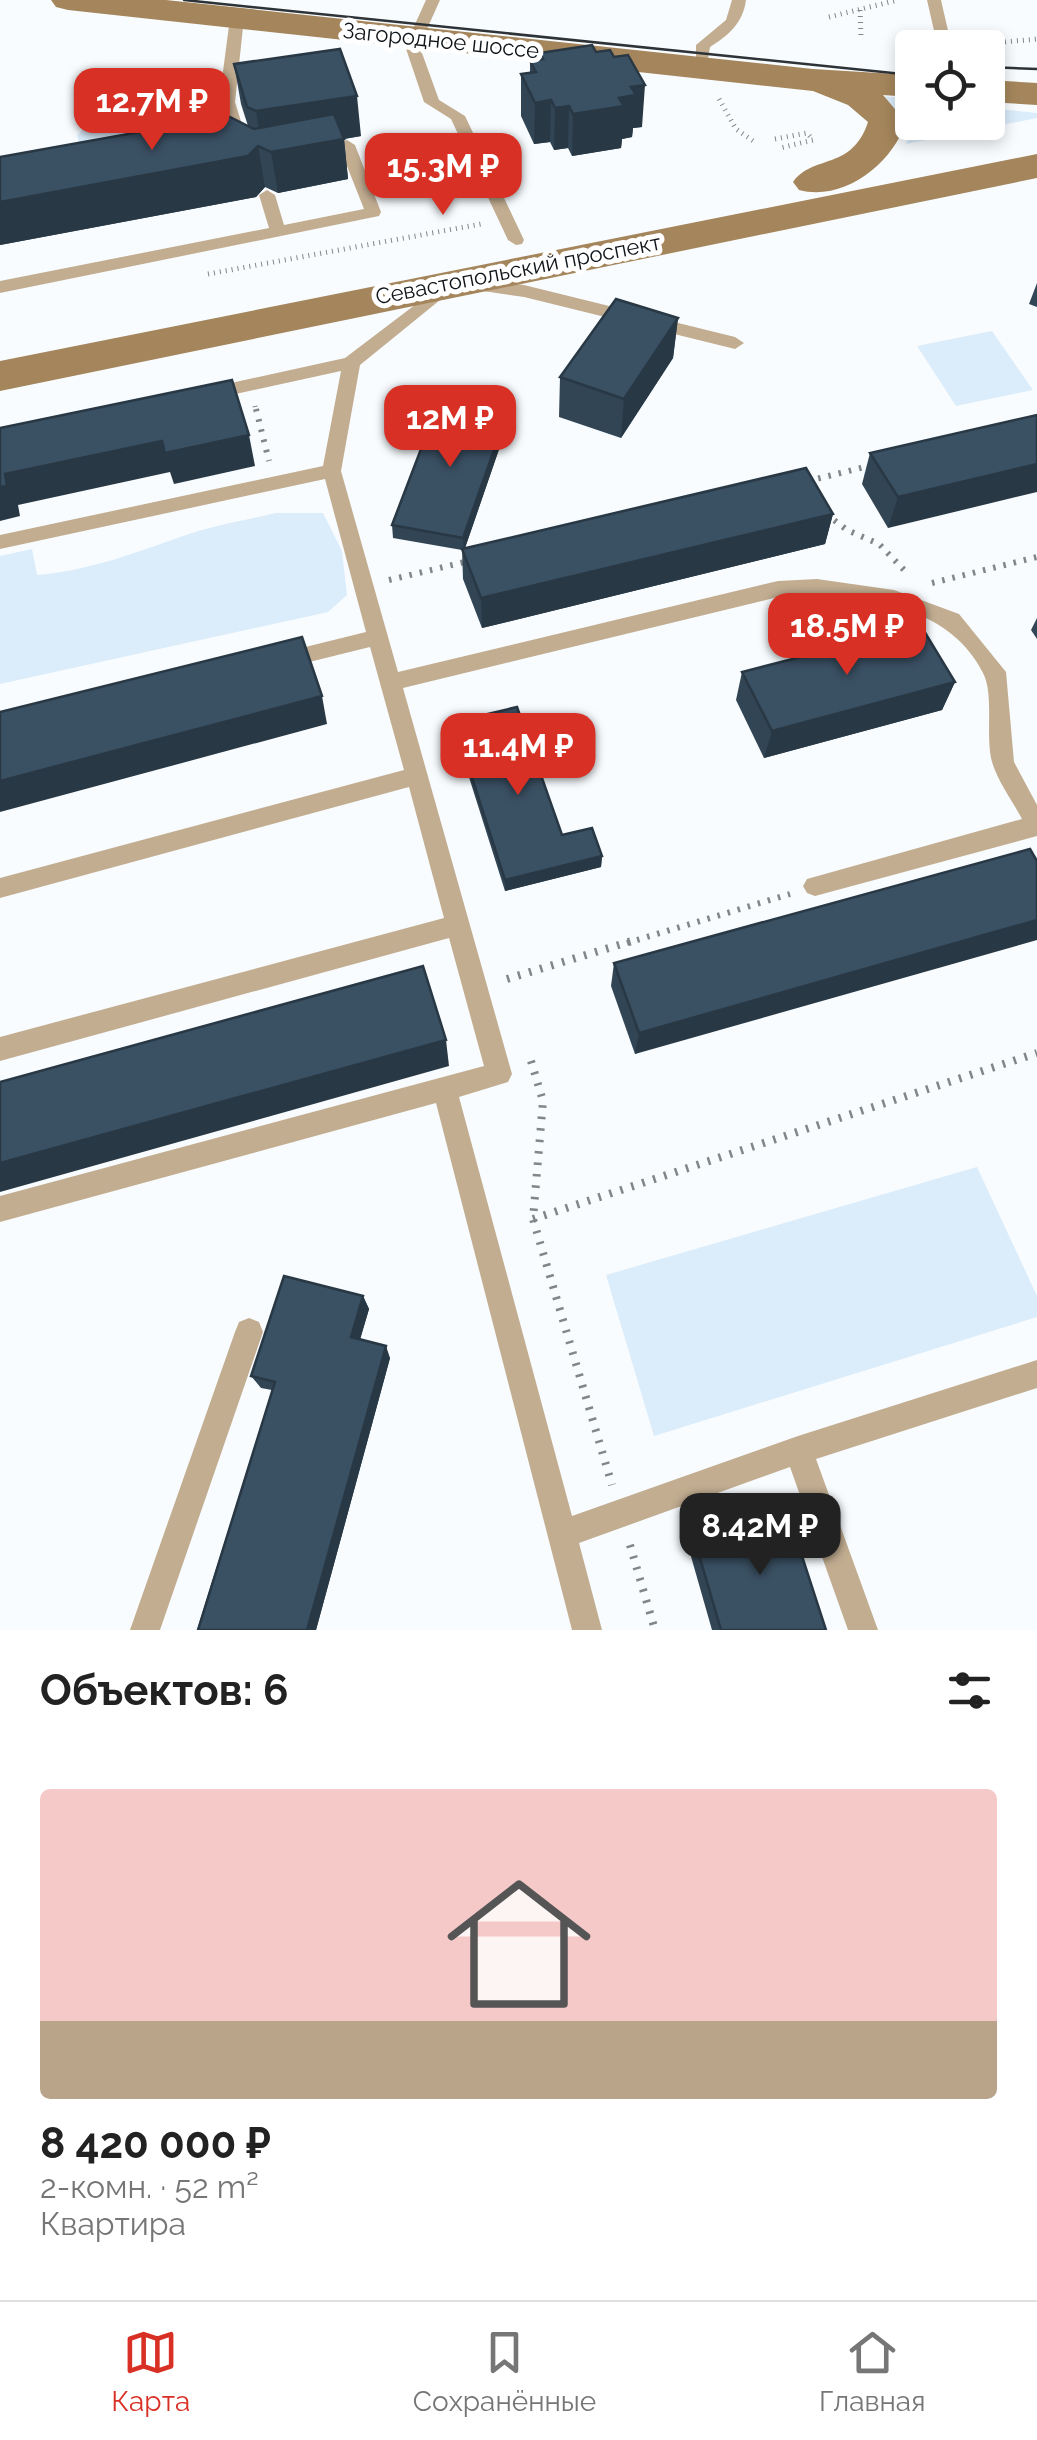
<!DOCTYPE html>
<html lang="ru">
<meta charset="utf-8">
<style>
:root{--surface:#fff;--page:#f6f6f6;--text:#222;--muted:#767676;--line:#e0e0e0;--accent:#d93025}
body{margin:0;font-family:Raleway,sans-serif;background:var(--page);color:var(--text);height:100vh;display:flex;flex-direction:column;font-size:38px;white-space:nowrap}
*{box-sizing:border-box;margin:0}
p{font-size:32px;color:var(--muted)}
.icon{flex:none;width:55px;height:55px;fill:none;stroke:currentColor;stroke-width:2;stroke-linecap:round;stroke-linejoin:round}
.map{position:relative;height:1630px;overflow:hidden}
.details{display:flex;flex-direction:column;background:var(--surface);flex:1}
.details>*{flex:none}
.controls{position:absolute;left:895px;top:30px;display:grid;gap:20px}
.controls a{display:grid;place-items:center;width:110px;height:110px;border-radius:10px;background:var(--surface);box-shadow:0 5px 15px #0003;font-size:50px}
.price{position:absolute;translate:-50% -85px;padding:0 22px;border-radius:20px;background:var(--accent);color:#fff;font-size:32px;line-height:65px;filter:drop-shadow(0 2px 5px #0008)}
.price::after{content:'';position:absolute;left:50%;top:60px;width:30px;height:22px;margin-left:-15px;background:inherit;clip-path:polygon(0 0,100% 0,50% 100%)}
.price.current{background:#222;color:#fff}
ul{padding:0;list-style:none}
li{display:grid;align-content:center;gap:20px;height:530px;padding:0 40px}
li+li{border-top:2px solid var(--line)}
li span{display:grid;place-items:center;height:310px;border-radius:10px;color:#555}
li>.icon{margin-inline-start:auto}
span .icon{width:180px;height:180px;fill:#fffc;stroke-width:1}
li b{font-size:42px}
h2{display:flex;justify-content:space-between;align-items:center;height:120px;padding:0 40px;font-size:42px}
.dock{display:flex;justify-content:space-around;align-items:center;height:140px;border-top:2px solid var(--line);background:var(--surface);font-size:28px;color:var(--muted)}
.dock a{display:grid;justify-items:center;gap:5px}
.dock .current{color:var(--accent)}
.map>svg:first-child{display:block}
.green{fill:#dbecfb}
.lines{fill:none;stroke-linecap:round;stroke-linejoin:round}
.path-far2{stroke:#818689;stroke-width:5;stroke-dasharray:1 5;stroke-linecap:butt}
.path-far1{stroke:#818689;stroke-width:6;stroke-dasharray:2.5 8;stroke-linecap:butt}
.path{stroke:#818689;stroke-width:8;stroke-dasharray:2.5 9;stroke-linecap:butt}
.lane{fill:#c2ad91;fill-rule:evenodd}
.secondary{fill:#a5865c;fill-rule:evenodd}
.tram{stroke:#2e3337;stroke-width:2.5}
.wall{fill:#324555}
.shaded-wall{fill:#293845}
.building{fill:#3a5063;stroke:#293845;stroke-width:2.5}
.labels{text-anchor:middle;stroke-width:10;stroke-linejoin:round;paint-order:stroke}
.far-street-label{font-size:22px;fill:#101519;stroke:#fff}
</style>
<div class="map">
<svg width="1037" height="1630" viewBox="0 0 1037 1630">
<rect width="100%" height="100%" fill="#f8fcfe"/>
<g class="green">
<path d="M880 96 912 99V122H988V108L1037 113V118L906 144 910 132Z"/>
<path d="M149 108 174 119 181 140 83 156 77 135 99 117Z"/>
<path d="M992 331 1033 390 956 406 917 346Z"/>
<path d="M276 513H323L342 551 347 595 328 612 0 684V556L32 549 37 575C89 571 137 552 186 535 214 525 246 520 276 513Z"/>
<path d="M977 1167 1037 1296V1317L654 1436 606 1275Z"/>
</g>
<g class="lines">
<g class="path-far2">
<path d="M860 10 861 39"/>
<path d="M829 17 898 0"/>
<path d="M993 43 1037 39"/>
<path d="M719 99 736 129 756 143"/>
<path d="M775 139 807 133 813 140 780 148"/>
<path d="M208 274 481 224"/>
<path d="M255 406 256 412"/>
</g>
<g class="path-far1">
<path d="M256 409 269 461"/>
<path d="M808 481 873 465"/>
<path d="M826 514 847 530 879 544 908 574"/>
<path d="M389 580 469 561"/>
<path d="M932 583 1037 557"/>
<path d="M627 943 790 894"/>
</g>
<g class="path">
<path d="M507 979 635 940"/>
<path d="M531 1061 543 1101 533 1219 612 1485"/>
<path d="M533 1219 1037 1053"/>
<path d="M630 1545 655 1630"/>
</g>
<g class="lane">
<path d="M426 0H440L423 38 418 42 439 100 465 116 524 240 522 244 516 245 508 240 451 119 424 102 402 37 411 33Z"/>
<path d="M732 0H746C743 23 729 35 710 47L706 71H696V45L726 20Z"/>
<path d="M927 0H941L952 48H938Z"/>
<path d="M237 14 244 18 235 102 248 144 240 149 232 144 219 102 230 18Z"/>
<path d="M347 140 355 145 381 212 379 216 0 293V281L269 228 259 195 267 190 275 195 284 225 364 209 341 151 318 156 310 151Z"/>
<path d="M453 276 524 285 735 337 744 343 735 349 524 297 456 287 360 365 341 471 398 672 778 581 817 579 894 590 959 614 1006 672 1014 762 1037 805V836L815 896 807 893 803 886 807 879 1022 819C1013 802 999 783 993 765 984 739 995 696 983 673 947 600 849 593 778 597L403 688 512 1074 508 1082 459 1097 572 1516 798 1436 1037 1360V1388L816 1459 878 1630H848L790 1467 579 1543 602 1630H572L436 1103 0 1222V1196L484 1066 449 938 0 1061V1037L444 918 409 787 0 898V878L404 770 370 647 281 669 271 661 281 653 366 632 325 479 0 549V535L323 466 341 371 208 400 199 394 208 388 345 358Z"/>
<path d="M249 1318 259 1322 263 1332 160 1630H130L235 1332 239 1322Z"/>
</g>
<g class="secondary">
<path d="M51 0H166L813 69 912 75V97L883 95 906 122C893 163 844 202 799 190L793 182C813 154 852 171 868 122L848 105 813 91 68 10 56 7Z"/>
<path d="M988 80 1037 83V105L988 102Z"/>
<path d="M1037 154V178L0 391V361Z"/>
</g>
<g class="tram">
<path d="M184 0 912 75"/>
<path d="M988 67 1037 69"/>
</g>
</g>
<g class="wall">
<path d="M540 53 642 127 633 128 632 137 622 139 621 148 572 156 568 148 554 150 550 142 534 144 521 116V74L530 73V61L540 60Z"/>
<path d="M234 64 361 136 344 139 348 179 278 193 265 187 256 197 0 245V157L248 126 241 104Z"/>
<path d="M1037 283V307L1029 304Z"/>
<path d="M678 318 673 358 621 438 559 417 560 377Z"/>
<path d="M507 413V426L465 548 833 514 825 544 482 628 463 579 462 550 393 538 392 525Z"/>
<path d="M1037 415 888 528 862 484 870 453Z"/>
<path d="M1037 618V639L1031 630Z"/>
<path d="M742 672 955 682 942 710 764 758 736 700Z"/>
<path d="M454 722 562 835 602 856 601 867 505 891 455 733Z"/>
<path d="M1030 849 635 1054 611 986 614 963Z"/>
<path d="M363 1296 369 1309 360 1339 390 1358 316 1630H197L272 1390 261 1388 251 1376Z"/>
<path d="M695 1541 826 1630H712L688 1546Z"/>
</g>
<g class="shaded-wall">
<path d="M645 85 642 127 633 128 632 137 622 139 621 148 572 156 573 114 619 98 631 87Z"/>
<path d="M357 96 361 136 344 139 348 179 278 193 271 152 262 148 256 111Z"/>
<path d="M551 100 550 142 534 144 535 103Z"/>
<path d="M569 106 568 148 554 150 555 108Z"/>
<path d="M258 146 265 187 256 197 0 245V202Z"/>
<path d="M678 318 673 358 621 438 624 399Z"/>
<path d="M507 413V426L464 551 463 538Z"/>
<path d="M249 435 255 466 174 484 170 472 18 505 20 516 0 521V487L5 474 162 441Z"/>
<path d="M1037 464V492L888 528 898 497Z"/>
<path d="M833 514 825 544 482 628 481 598Z"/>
<path d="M955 682 942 710 764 758 772 731Z"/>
<path d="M322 696 327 724 0 812V781Z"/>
<path d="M602 856 601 867 505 891V880Z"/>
<path d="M1037 920V940L635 1054 639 1033Z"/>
<path d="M446 1040 449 1066 0 1192V1163Z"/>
<path d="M363 1296 369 1309 357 1350 351 1337Z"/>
<path d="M386 1346 390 1358 316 1630H307Z"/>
</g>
<g class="building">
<path d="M592 45 596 52 610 50 614 57 628 55 645 85 631 87 636 95 619 98 624 106 573 114 569 106 555 108 551 100 535 103 521 74 536 72 530 61 543 59 540 53Z"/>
<path d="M340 49 357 96 256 111 247 107 234 64Z"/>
<path d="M334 114 344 139 271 152 258 146 248 156 0 202V157L228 116 254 129Z"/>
<path d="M616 299 678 318 624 399 560 377Z"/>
<path d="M232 380 249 435 165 453 162 441 5 474 7 486 0 487V428Z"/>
<path d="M439 402 507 413 463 538 392 525Z"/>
<path d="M1037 415V464L898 497 870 453Z"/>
<path d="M806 468 833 514 481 598 462 549Z"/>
<path d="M921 626 955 682 772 731 742 672Z"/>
<path d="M302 637 322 696 0 781V712Z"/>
<path d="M517 707 562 835 592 828 602 856 505 880 454 722Z"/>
<path d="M1030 849 1037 861V920L639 1033 614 963Z"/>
<path d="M423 966 446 1040 0 1163V1082Z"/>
<path d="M284 1276 363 1296 351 1337 386 1346 307 1630H198L275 1382 251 1376Z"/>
<path d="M788 1513 826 1630H721L695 1541Z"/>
</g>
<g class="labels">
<g class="far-street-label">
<text transform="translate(441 40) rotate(6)" y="8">Загородное шоссе</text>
<text transform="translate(518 269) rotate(-11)" y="8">Севастопольский проспект</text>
</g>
</g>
</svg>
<div class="controls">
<a><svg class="icon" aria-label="locate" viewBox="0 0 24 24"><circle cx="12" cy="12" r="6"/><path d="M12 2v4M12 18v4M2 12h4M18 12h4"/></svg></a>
</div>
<b class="price" style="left:152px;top:153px">12.7M ₽</b>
<b class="price" style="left:443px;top:218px">15.3M ₽</b>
<b class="price" style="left:450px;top:470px">12M ₽</b>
<b class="price" style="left:847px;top:678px">18.5M ₽</b>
<b class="price" style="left:518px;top:798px">11.4M ₽</b>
<b class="price current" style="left:760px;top:1578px">8.42M ₽</b>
</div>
<section class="details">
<h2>Объектов: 6<svg class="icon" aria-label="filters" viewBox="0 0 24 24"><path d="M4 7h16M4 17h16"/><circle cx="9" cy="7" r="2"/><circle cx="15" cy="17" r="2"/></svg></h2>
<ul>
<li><span style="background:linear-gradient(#f6c9c9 75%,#b9a48a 0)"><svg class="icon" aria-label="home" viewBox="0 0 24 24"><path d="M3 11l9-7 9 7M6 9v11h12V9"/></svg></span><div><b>8 420 000 ₽</b><p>2-комн. · 52 m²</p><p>Квартира</p></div></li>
</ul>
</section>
<nav class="dock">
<a class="current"><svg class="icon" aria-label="map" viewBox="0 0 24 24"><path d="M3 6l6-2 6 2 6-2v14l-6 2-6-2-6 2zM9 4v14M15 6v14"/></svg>Карта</a>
<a><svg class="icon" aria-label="saved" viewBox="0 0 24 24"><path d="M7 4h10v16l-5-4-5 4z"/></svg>Сохранённые</a>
<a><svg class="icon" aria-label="home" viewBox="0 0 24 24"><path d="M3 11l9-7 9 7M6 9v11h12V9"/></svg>Главная</a>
</nav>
